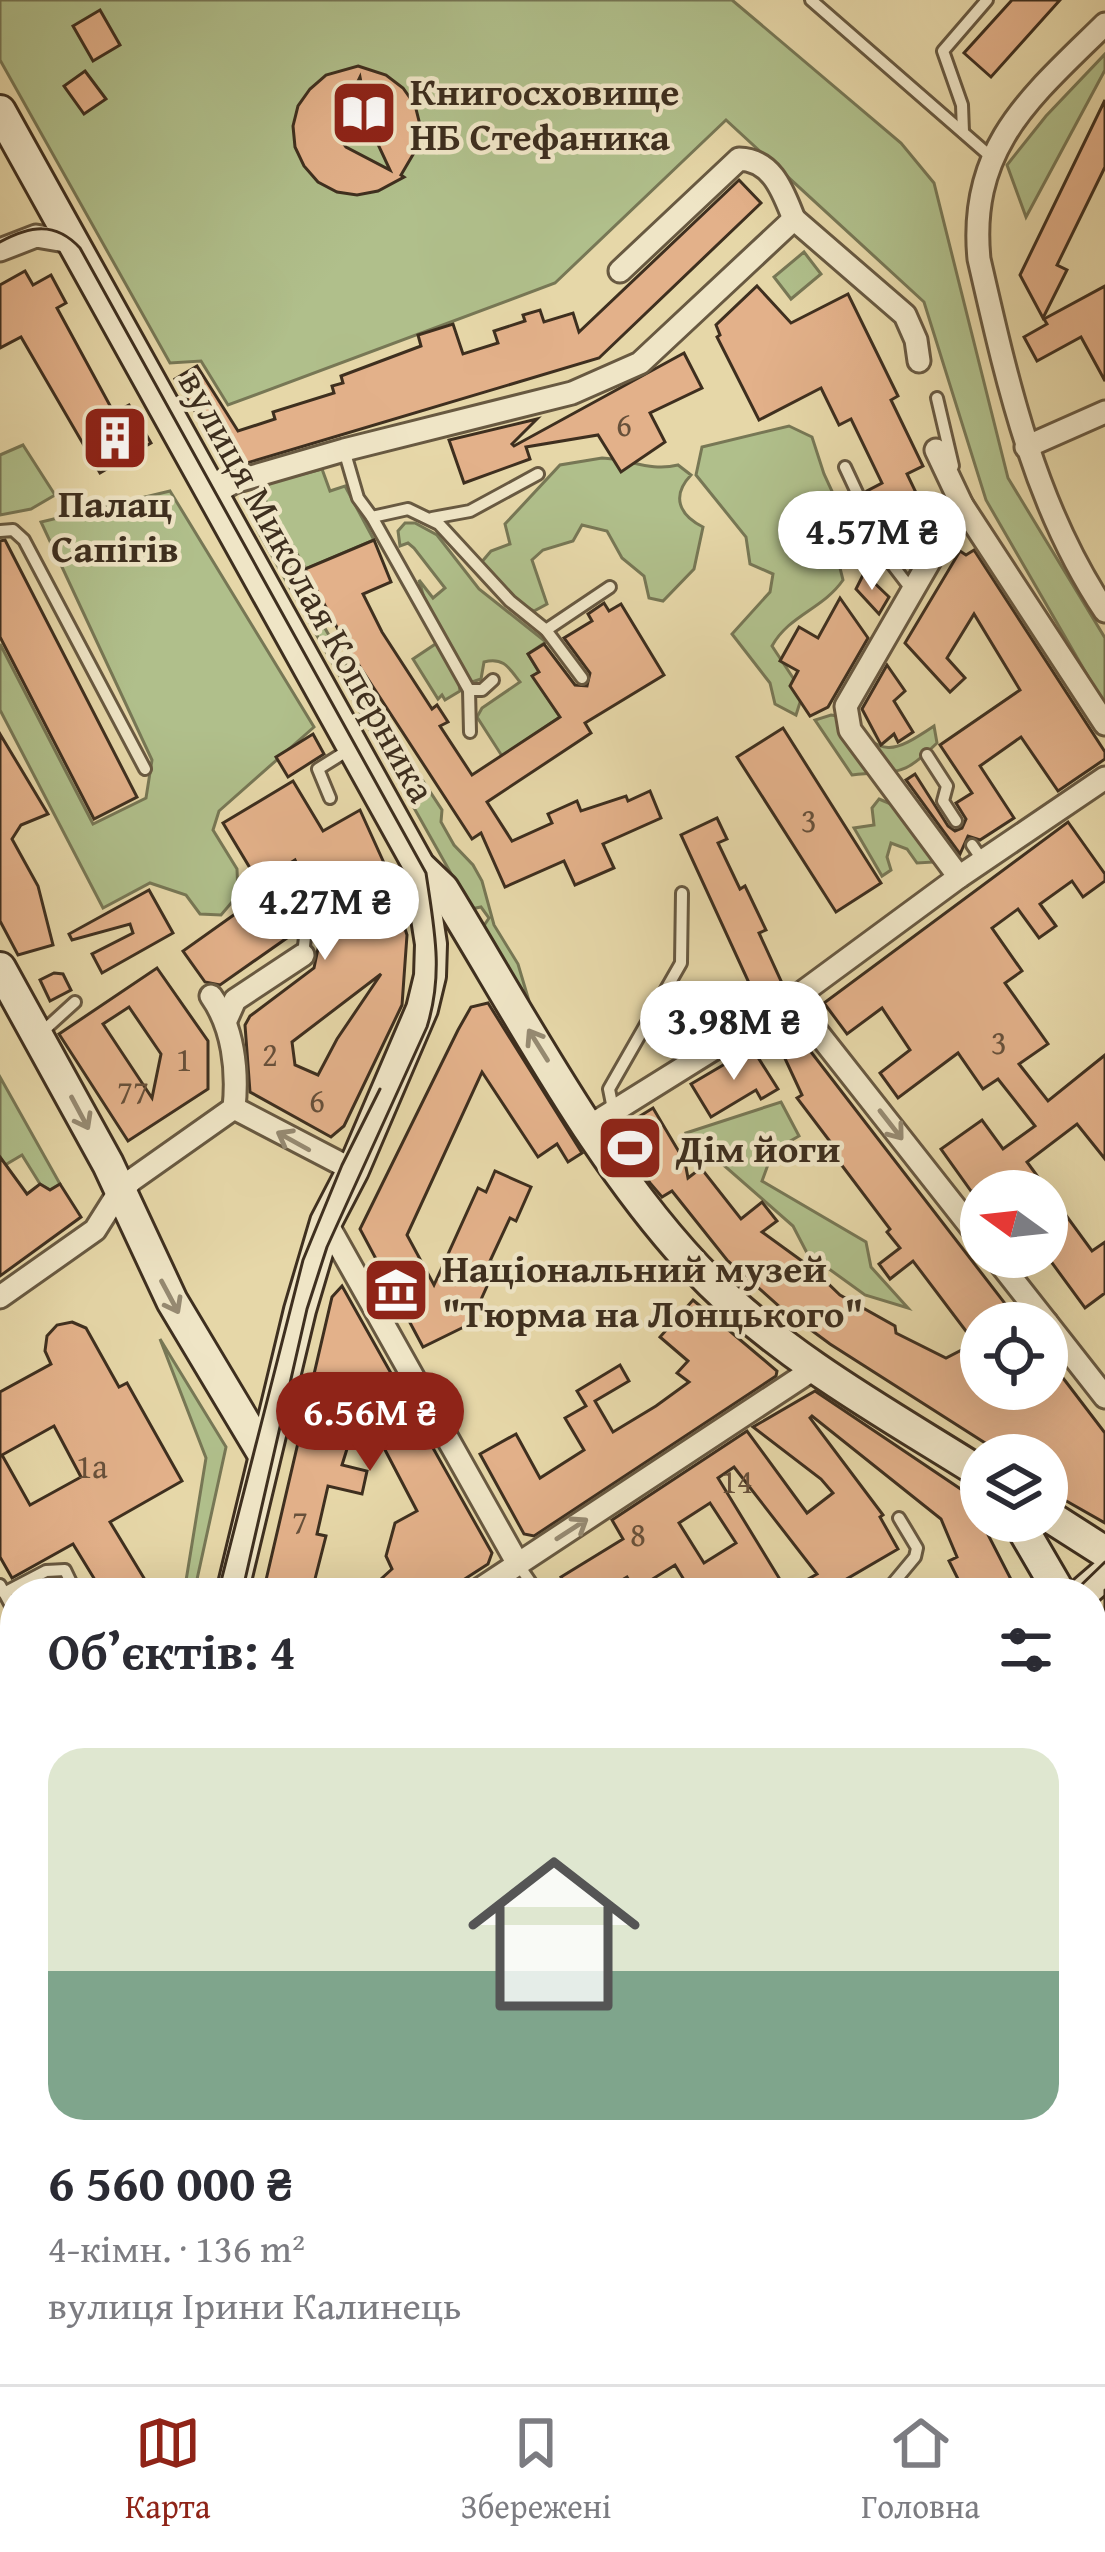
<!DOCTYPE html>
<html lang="uk">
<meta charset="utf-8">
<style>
:root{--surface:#fff;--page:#f2f2f3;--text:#2b2b33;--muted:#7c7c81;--line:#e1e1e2;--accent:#8f2418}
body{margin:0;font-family:"Gentium Book Plus",serif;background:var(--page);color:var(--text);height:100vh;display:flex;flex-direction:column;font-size:45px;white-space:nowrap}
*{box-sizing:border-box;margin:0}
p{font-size:39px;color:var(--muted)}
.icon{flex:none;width:66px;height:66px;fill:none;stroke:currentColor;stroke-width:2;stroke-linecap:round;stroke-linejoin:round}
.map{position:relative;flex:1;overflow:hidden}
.panel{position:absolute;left:0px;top:1578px;width:1107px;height:807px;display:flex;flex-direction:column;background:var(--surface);border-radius:48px 48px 0 0;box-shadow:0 12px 48px #0002}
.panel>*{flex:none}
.needle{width:78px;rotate:285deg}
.buttons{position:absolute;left:960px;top:1170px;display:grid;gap:24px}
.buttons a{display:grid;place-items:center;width:108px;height:108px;border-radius:50%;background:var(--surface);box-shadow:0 12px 48px #0002;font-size:60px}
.price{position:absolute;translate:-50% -102px;padding:0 27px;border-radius:42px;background:#fff;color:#222;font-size:39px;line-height:78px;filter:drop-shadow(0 3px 6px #0008)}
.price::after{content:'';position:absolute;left:50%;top:72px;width:36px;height:27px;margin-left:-18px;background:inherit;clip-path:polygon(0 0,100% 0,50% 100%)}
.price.current{background:var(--accent);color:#fff}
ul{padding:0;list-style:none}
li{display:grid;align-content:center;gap:24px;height:636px;padding:0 48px}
li span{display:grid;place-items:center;height:372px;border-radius:36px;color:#555}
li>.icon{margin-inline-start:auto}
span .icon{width:216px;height:216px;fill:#fffc;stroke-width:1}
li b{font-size:51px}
h2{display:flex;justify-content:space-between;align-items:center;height:144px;padding:0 48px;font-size:51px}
.dock{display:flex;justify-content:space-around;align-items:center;height:168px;border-top:3px solid var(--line);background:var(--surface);font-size:33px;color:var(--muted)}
.dock a{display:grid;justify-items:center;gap:6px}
.dock .current{color:var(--accent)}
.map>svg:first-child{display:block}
.green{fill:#b0bf8b;stroke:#775;stroke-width:3}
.building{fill:#e3b18a;stroke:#3e2f1f;stroke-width:3;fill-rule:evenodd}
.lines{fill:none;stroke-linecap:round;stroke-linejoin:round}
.service-casing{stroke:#685941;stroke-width:16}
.pedestrian-casing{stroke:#685941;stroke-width:21}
.minor-casing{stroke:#685941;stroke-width:27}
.tertiary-casing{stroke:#685941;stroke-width:33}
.secondary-casing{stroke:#3e2f1f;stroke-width:36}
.service{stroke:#efe5c6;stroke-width:10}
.pedestrian{stroke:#efe5c6;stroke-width:15}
.minor{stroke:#efe5c6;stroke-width:21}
.tertiary{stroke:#efe5c6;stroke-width:27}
.secondary{stroke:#efe5c6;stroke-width:30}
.tram{stroke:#3e2f1f;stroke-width:3}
.oneway{stroke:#968a72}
.labels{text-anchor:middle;stroke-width:9;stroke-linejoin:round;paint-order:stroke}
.number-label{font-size:33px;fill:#67503a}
.poi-label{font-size:39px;font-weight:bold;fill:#3e2f1f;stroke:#efe5c6;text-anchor:start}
.street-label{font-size:39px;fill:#3e2f1f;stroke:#efe5c6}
</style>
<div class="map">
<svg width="1105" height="2384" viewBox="0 0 1105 2384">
<rect width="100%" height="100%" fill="#e6d7a8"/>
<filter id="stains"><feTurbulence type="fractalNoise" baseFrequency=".00167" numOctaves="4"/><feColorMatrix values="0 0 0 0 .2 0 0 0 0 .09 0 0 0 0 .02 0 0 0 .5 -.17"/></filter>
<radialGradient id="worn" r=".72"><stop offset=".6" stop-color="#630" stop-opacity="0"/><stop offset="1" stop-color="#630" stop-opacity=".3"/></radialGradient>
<g class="green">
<path d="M0 0H732L901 143 934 183 1008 478 1105 638V706L986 500 924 302 726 120 555 283 228 405 201 361 170 363 0 60Z"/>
<path d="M1105 54V70L1026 217 1007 165 1046 116Z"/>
<path d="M804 252 821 274 791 299 774 277Z"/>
<path d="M789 426 812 437 824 474 848 526 833 540 843 580C823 609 789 615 772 646L803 693 796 715 775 704 770 683 732 634 770 592 773 574 750 564 746 537 696 475 702 447Z"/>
<path d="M23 445 55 495 31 509 0 515V455Z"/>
<path d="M602 458C630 459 650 472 678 465L691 475C671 496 679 515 703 527L694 569 663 601 649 598 644 576 622 558 607 531 582 525 573 541 543 550 532 560 547 604 534 611 517 602 480 564 491 551 510 544 505 524 560 465Z"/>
<path d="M322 469 330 491 345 486 374 540 306 569 257 486Z"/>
<path d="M170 491 314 727 219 811 213 830 237 869 238 895 221 915 200 914 186 895 150 883 103 908 0 710V644L93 824 146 798 152 760 41 522Z"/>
<path d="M250 496 339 653 442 810 441 822 454 845 473 865 482 881 494 925 518 964 529 1001 483 927 489 918 481 907 471 909 258 531 247 498Z"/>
<path d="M405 523H415L437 535 479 589 546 642 528 654 539 672 533 676 560 717 502 756 477 717 482 708 520 682C509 668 504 657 484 662L481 679 472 682 466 678 425 602 419 580 433 598 445 588 414 548 408 543 400 546 398 531Z"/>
<path d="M437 643 459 684 460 691 445 700 442 695 438 699 413 659Z"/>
<path d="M831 715 849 718C882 758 892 754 934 726L937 743C899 780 900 769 852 775L815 720Z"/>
<path d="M879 799 898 807 935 862 917 863 907 849 891 843 887 857 891 870 882 876 854 828 874 825 872 808Z"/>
<path d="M0 1077 60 1184 50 1190 40 1184 22 1155 0 1168Z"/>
<path d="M781 1102 799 1136 773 1151 762 1181 866 1242 871 1267 908 1308 865 1295 807 1253 793 1226 719 1161 694 1151 686 1133Z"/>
<path d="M160 1339 226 1447 194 1593H184L206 1458Z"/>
<path d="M0 1741 15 1744V1835L0 1831Z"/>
<path d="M0 1845 15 1849V1950L6 1987 0 1985Z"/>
<path d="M4 2069 15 2072V2137L0 2134Z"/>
<path d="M1105 2149V2312L1092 2359V2156Z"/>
<path d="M1021 2370H1089L1085 2384H1024Z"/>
</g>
<g class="building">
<path d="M1012 0H1060L991 77 964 53Z"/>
<path d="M100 10 120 45 93 61 73 26Z"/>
<path d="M358 66 386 75 403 88 415 105 420 125 418 146 401 175 404 177 378 191 357 195 337 192 318 182 304 166 295 147 293 126 298 106 310 89 326 75ZM360 77 369 125 390 170 346 147 338 136V123Z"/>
<path d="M85 71 106 99 84 114 64 86Z"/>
<path d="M1105 100V167L1057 265 1067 270 1043 318 1020 275Z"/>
<path d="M739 180 761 203 599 358 230 468 175 379 197 366 238 431 275 419 273 412 334 393 332 386 343 383 341 376 421 346 418 335 453 324 463 354 498 343 494 331 525 321 523 315 540 310 544 322 573 313 579 332Z"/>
<path d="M25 271 33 285 51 275 66 303 57 308 114 413 129 405 151 443 100 473 21 337 0 348V285Z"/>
<path d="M757 286 791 323 848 294 898 396 891 400 923 466 907 474 932 526 926 537 896 552 867 491 882 483 851 419 839 425 821 388 759 420 717 337 720 335 716 325Z"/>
<path d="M1105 286V381L1081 337 1037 361 1024 337 1047 324 1044 319Z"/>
<path d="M684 353 702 388 650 413 665 442 621 472 598 435 526 447 530 459 464 483 449 440 537 419 512 444 514 446Z"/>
<path d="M5 540 137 797 94 819 0 637V541Z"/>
<path d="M374 540 391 582 363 594 382 632 432 709 437 705 448 722 440 726 472 775 560 717 532 676 539 672 528 654 544 644 575 685 587 686 590 673 564 638 592 621 588 614 604 603 609 611 621 604 664 675 585 723 591 733 487 802 512 841 552 823 548 814 577 801 581 811 626 796 628 801 650 791 661 818 603 844 614 868 575 885 564 861 505 887 481 833 472 839 351 653 305 569Z"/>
<path d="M974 550 1105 752V759L1058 791 1021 737 980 766 1014 818 980 840 968 836 960 854 906 780 915 774 948 826 955 831 962 828 966 819 956 803 972 793 940 745 1020 690 974 614 947 658 965 678 950 692 905 643 960 551 966 555Z"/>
<path d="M864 573 889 597 879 614 856 589Z"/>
<path d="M840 598 868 638 828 707 810 716 790 686 798 671 780 661 799 627 818 638Z"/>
<path d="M887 665 905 691 894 701 913 732 898 742 894 734 881 745 862 709Z"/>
<path d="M783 728 881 883 836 912 737 757Z"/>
<path d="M0 734 48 814 21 825 12 839 38 886 53 945 18 955 0 921Z"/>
<path d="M313 734 324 754 288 777 276 757Z"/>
<path d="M293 781 323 831 360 810 384 863 407 935 402 1005 344 1126 331 1137 250 1092 245 1025 250 1016 314 968 326 910 320 914 295 860 259 883 223 823ZM381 974 337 1039 318 1075 295 1065 292 1042Z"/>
<path d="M717 818 727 839 718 843 740 889 745 886 766 930 759 933 782 983 755 996 681 835Z"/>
<path d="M1068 822 1105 874V881L1083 897 1072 881 1040 904 1056 926 1039 938 1018 909 992 928 1022 971 1005 983 1048 1044 1019 1064 1048 1101 1105 1055V1159L1077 1124 1027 1162 1092 1251 1105 1242V1293L1085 1308 1047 1256V1191H971L941 1149 982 1120 1003 1149 1035 1126 998 1079 983 1089 958 1053 898 1098 880 1073 910 1050 882 1008 847 1034 824 1003Z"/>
<path d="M149 890 173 933 102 973 92 954 133 933 130 924 72 940 69 934Z"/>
<path d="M266 892 294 933 220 985 205 982 183 951Z"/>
<path d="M157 968 208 1041V1089L128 1141 59 1034ZM129 1007 161 1054 152 1098 103 1024Z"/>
<path d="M54 973 63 974 71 990 50 1001 40 980Z"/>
<path d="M713 988 730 1015 683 1045 666 1018Z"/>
<path d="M488 1003 582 1153 568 1162 557 1144 538 1157 482 1072 407 1235 434 1285 478 1188 486 1192 495 1171 531 1187 516 1221 510 1218 490 1261 497 1264 470 1324 423 1347 360 1229 458 1030 471 1007Z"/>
<path d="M791 1026 1020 1323H981V1360L975 1365 981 1373V1389H1047V1357L1105 1433V1523L1047 1490V1455H1004L830 1344 780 1307 727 1260 672 1191 662 1197 650 1183 619 1129 653 1108 685 1162 688 1178 701 1168 741 1219 762 1202 777 1221 762 1232 813 1269 840 1295 895 1326 896 1333 946 1358 975 1343 913 1261 890 1279 879 1264 900 1248 887 1232 890 1229 834 1155 838 1152 797 1098 802 1095 774 1035Z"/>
<path d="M752 1048 778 1089 761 1099 756 1090 711 1117 691 1084Z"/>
<path d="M0 1157 27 1194 40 1184 50 1190 60 1184 81 1217 0 1276Z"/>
<path d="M342 1286 492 1553 488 1564 443 1593H373L380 1580 392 1569 386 1556 395 1523 417 1511 361 1404 342 1465 367 1471 362 1494 328 1486 317 1534 326 1536 315 1579 347 1585 346 1593H263L332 1297Z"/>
<path d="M693 1300 777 1371 776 1376 534 1536 524 1534 480 1454 516 1434 540 1478 584 1450 565 1418 586 1406 577 1391 620 1365 629 1381 595 1401 613 1432 656 1406 689 1382 677 1373 688 1361 660 1337Z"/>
<path d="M72 1322 86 1328 119 1387 127 1383 182 1481 110 1522 153 1593H103L73 1544 12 1578 0 1557V1392L51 1364 45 1351 47 1336 57 1325ZM54 1426 81 1477 30 1505 2 1455Z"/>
<path d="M815 1391 974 1498 981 1521 1018 1593H933L959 1581 949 1561 957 1557 941 1519 812 1416 810 1418 883 1515 880 1517 898 1549 845 1580 850 1593H692L675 1565 635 1590 627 1577 600 1593H570L561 1577 623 1539 612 1520 747 1431 807 1513 833 1493 821 1479 753 1427ZM734 1467 817 1574 787 1591 718 1478ZM710 1503 736 1543 704 1563 679 1523Z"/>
</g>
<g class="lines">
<g class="service-casing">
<g id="service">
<path d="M811 0 990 156"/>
<path d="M963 132 962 105 943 51 987 0"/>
<path d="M937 398 953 466"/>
<path d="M344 450 358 498 372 517 408 509 439 524 510 601 546 630 582 678"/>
<path d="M845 467 888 559 911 589"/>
<path d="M372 517 469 690 470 732"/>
<path d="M432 518 470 511 538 474"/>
<path d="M0 531 13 530 24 540 145 769"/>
<path d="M546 630 610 587"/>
<path d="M469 690H482L493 680"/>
<path d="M927 755 947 786 943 801 956 821"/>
<path d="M330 798 318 769 350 749"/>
<path d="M972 845 983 861"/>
<path d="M302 916 306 928 303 955"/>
<path d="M42 1032 75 1002"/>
<path d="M613 1109 609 1089 681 963 682 893"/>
<path d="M518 1564 538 1593"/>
<path d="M0 1585 15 1613"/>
<path d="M4 1593 46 1571 65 1570 76 1593"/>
<path d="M885 1593 915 1557 917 1548 899 1518"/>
<path d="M1092 1927 1105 1916"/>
<path d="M1092 2148 1105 2139"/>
<path d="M391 2370 396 2384"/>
<path d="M623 2370 629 2384"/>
</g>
</g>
<g class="pedestrian-casing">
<path id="pedestrian" d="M0 1727 15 1731"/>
</g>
<g class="minor-casing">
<g id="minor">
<path d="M1105 24C1032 96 968 146 979 259 1007 381 1034 505 1105 611"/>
<path d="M0 250 36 236 71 242"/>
<path d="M620 271 739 159C773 160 783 192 794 219"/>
<path d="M1026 447 1105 412"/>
<path d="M936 450 962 505 1105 724"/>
<path d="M212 495 234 482 344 450 572 393 640 363 794 219 905 315 916 340 919 361"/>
<path d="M959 877 850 730 846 706 962 505"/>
<path d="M792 1000 981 1240"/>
<path d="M227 1018 235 1000 303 955"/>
<path d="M234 1108 353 1170"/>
<path d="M590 1126 792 1000 959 877 1105 778"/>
<path d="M326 1222 518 1564"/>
<path d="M995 1257 1047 1323"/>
<path d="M0 1297 95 1230 119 1192 132 1180 234 1108C238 1070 233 1027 211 996"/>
<path d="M1047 1323 1105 1397"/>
<path d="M474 1593 815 1368"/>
<path d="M1092 2029 1105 2018"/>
<path d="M115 2370 124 2384"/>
<path d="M497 2383 528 2370"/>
</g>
</g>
<g class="tertiary-casing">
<path id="tertiary" d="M491 2370 497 2384"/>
</g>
<g class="secondary-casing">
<g id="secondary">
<path d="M0 111 419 866 443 889C523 1019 603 1175 711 1283 789 1360 889 1415 981 1473"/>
<path d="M0 968 108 1164 172 1301 264 1455"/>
<path d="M1047 1515 1105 1552"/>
<path d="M1018 1521 1060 1593"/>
<path d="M232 1593 300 1310 326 1222 353 1170 422 1009 430 976 431 944 419 866"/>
<path d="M1083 1593 1105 1574"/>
<path d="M1092 1661 1105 1688"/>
<path d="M893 2370 899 2384"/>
<path d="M30 2384 34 2370"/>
</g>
</g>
<use href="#service" class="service"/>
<use href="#pedestrian" class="pedestrian"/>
<use href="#minor" class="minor"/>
<use href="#tertiary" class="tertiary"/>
<use href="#secondary" class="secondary"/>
<g class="tram">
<path d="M0 242C30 226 55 221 80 248L426 873C434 927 444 973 427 1027L327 1247 307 1309 242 1593"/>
<path d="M1105 1590V1620"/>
<path d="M218 1593 303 1260 342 1165 380 1089"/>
<path d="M1073 1593 1105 1562"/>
<path d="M496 2370 502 2384"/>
<path d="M886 2370 893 2384"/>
<path d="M21 2384 25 2370"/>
<path d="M40 2384 44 2370"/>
</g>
</g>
<defs><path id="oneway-shaft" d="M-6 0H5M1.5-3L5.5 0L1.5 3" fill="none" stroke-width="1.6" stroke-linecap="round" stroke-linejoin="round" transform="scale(3)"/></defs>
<g class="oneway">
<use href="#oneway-shaft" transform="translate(538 1045) rotate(-122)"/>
<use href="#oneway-shaft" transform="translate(80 1113) rotate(62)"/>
<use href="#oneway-shaft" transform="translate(891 1125) rotate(52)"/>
<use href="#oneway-shaft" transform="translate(293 1141) rotate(-151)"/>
<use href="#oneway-shaft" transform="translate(170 1297) rotate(62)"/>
<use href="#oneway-shaft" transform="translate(572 1529) rotate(-33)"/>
</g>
<defs>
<g id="library-square" transform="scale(3.45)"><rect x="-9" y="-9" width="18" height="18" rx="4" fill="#8f2418" stroke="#efe5c6"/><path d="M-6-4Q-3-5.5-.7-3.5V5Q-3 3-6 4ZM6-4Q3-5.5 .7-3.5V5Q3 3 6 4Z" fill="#fff"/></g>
<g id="building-square" transform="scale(3.45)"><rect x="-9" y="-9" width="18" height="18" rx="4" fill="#8f2418" stroke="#efe5c6"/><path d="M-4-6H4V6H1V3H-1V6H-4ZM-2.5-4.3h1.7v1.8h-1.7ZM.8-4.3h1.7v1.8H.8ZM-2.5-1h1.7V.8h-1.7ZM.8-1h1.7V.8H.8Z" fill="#fff"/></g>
<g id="stadium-square" transform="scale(3.45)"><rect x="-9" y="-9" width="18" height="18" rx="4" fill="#8f2418" stroke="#efe5c6"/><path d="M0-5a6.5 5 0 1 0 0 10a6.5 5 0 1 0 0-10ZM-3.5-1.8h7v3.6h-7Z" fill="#fff"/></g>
<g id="museum-square" transform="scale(3.45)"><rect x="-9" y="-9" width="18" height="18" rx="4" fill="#8f2418" stroke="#efe5c6"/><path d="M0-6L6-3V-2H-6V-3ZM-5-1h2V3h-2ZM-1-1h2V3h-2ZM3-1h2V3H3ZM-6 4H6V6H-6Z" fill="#fff"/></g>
</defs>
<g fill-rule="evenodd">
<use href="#library-square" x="364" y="113"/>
<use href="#building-square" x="115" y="438"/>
<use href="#stadium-square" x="630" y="1148"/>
<use href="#museum-square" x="396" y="1290"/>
</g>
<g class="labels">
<g class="number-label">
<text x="624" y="436">6</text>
<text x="809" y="832">3</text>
<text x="999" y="1054">3</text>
<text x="270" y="1066">2</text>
<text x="184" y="1071">1</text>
<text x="133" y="1104">77</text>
<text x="317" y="1112">6</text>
<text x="92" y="1478">1а</text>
<text x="737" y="1493">14</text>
<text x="300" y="1534">7</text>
<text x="638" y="1546">8</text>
</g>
<g class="poi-label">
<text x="410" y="105">Книгосховище<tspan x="410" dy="45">НБ Стефаника</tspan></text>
<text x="115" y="517" text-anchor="middle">Палац<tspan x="115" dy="45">Сапігів</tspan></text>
<text x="676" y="1162">Дім йоги</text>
<text x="442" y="1282">Національний музей<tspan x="442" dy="45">"Тюрма на Лонцького"</tspan></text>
</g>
<g class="street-label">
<text transform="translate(308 586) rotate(61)" y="14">вулиця Миколая Коперника</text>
</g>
</g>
<rect width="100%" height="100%" filter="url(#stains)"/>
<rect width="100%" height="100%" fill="url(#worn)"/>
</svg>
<div class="buttons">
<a><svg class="needle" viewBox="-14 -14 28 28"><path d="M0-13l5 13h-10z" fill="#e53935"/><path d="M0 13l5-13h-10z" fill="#7c7c81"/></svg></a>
<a><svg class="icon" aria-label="locate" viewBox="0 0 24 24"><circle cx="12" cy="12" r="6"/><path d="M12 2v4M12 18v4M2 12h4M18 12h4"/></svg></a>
<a><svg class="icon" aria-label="layers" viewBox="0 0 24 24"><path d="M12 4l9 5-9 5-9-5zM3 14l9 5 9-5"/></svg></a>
</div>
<b class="price" style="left:872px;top:593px">4.57M ₴</b>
<b class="price" style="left:325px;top:963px">4.27M ₴</b>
<b class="price" style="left:734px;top:1083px">3.98M ₴</b>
<b class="price current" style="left:370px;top:1474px">6.56M ₴</b>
<section class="panel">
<h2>Об’єктів: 4<svg class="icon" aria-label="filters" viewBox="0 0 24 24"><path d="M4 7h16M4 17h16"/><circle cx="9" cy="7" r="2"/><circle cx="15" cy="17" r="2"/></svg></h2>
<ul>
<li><span style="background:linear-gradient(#dfe7d0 60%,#7fa58c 0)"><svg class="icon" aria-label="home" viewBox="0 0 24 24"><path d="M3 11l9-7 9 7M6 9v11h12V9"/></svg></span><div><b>6 560 000 ₴</b><p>4-кімн. · 136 m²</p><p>вулиця Ірини Калинець</p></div></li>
</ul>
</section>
</div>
<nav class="dock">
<a class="current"><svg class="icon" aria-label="map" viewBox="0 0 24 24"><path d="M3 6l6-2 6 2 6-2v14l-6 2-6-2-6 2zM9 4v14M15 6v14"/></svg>Карта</a>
<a><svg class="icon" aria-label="saved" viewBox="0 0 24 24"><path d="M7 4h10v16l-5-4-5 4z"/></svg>Збережені</a>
<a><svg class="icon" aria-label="home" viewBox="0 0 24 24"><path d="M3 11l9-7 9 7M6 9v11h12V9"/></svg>Головна</a>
</nav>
